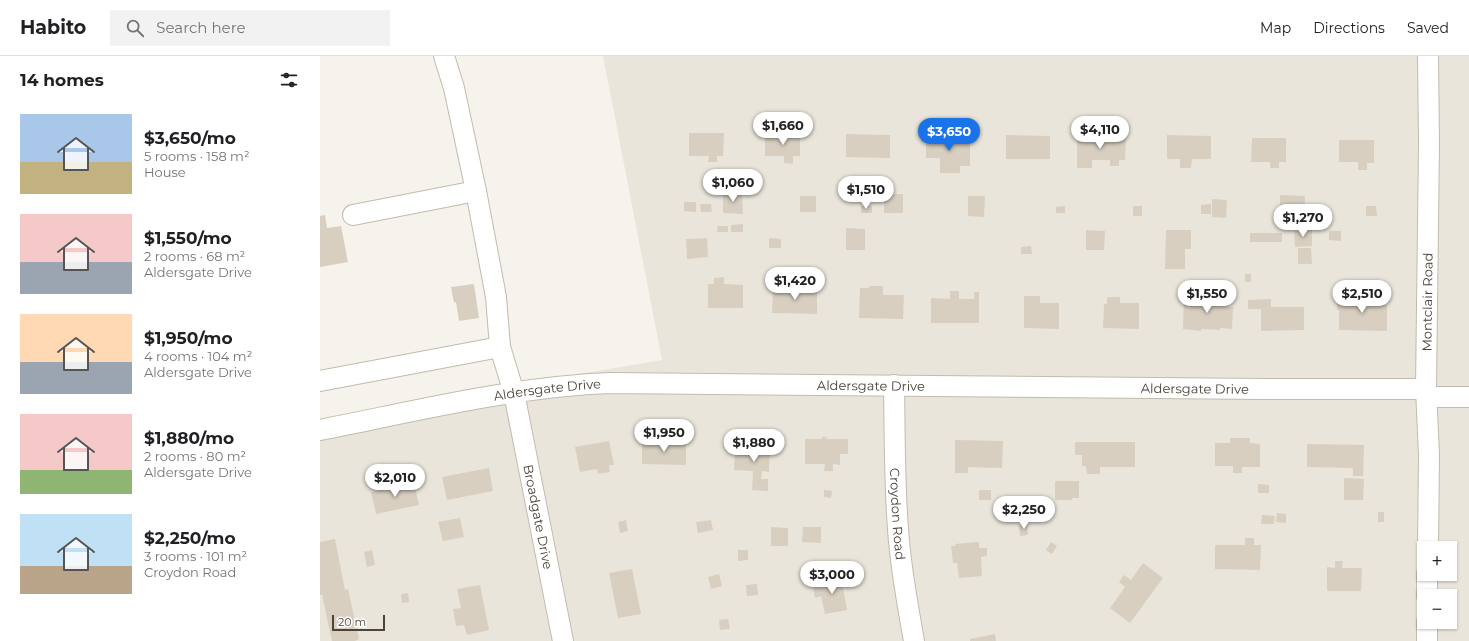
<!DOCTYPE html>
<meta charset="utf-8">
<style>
:root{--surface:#fff;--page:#f2f2f2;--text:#202124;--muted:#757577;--line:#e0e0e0;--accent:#1a73e8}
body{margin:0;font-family:Montserrat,sans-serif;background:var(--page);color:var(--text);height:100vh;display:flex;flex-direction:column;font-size:15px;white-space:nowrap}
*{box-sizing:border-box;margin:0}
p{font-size:13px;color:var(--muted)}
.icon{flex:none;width:22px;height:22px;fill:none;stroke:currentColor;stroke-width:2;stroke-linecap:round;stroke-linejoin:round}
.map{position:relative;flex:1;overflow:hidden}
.panel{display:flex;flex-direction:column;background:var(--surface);width:320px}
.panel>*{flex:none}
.fabs{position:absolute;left:1097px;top:485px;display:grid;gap:8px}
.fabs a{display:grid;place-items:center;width:40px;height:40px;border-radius:0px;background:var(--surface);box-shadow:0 1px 3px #0004;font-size:20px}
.scale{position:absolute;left:12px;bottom:10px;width:53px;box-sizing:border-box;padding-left:4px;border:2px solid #4b4439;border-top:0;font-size:11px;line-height:14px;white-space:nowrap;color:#4b4439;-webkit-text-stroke:3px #fff;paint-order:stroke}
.price{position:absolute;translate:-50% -34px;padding:0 9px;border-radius:14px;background:#fff;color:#222;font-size:13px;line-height:26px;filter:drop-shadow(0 1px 2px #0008)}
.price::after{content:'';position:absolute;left:50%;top:24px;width:12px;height:9px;margin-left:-6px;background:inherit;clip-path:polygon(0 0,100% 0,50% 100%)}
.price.on{background:var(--accent);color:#fff}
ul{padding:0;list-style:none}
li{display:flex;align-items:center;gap:12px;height:100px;padding:0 20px}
li span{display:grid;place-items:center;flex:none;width:112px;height:80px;border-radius:0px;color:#555}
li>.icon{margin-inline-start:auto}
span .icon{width:48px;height:48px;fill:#fffc;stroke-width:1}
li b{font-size:17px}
h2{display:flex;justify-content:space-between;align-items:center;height:48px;padding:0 20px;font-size:17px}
header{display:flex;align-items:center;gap:24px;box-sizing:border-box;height:56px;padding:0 20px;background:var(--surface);border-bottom:1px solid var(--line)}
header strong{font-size:19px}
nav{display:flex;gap:22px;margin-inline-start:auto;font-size:14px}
.search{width:280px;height:36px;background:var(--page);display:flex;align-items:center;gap:10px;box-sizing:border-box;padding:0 14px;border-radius:0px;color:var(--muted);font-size:15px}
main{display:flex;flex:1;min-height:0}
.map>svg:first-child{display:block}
.residential{fill:#eae5da;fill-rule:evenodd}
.building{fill:#d8cfc1}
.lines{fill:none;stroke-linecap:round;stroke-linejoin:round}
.minor-casing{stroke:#c2bbae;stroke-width:22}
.minor{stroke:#fff;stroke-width:20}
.labels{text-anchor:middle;stroke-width:3;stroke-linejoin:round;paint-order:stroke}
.street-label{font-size:13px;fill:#4b4439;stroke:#fff}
</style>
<header>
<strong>Habito</strong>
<div class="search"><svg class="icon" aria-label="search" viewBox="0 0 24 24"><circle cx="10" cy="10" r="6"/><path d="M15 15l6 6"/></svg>Search here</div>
<nav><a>Map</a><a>Directions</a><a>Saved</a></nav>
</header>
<main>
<section class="panel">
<h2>14 homes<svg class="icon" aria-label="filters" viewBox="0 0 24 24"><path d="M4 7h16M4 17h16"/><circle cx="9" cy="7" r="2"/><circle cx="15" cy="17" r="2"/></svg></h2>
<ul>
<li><span style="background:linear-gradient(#a9c7e8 60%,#c2b280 0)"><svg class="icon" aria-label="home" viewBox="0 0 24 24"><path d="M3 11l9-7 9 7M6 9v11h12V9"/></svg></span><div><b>$3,650/mo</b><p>5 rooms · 158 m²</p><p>House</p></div></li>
<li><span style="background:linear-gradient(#f6c9c9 60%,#9aa5b1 0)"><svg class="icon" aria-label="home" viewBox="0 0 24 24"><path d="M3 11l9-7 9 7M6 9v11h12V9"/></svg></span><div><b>$1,550/mo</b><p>2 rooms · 68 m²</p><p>Aldersgate Drive</p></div></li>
<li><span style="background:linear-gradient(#ffd9b3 60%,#9aa5b1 0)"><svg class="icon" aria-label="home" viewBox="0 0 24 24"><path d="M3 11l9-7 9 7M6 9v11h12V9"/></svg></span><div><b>$1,950/mo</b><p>4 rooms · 104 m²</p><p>Aldersgate Drive</p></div></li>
<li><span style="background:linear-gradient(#f6c9c9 70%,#8fb573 0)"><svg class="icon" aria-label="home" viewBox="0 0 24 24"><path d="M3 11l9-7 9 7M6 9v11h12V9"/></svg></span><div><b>$1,880/mo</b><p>2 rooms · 80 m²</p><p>Aldersgate Drive</p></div></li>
<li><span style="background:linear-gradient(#bfe0f5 65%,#b9a48a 0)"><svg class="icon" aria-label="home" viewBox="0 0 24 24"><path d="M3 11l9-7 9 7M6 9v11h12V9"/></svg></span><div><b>$2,250/mo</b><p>3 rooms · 101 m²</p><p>Croydon Road</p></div></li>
</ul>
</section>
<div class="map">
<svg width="1149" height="585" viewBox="0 0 1149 585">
<rect width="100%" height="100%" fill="#f6f3ec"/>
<path class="residential" d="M283 0H1149V585H0V362L342 304ZM1104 492H1130V518H1104ZM1104 540H1130V566H1104Z"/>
<g class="building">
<path d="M369 77H404L403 100H397V106H388L389 100H369Z"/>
<path d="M445 77 480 78V100H473V108L464 107V100H445Z"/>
<path d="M526 78 570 79V102L526 101Z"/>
<path d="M606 79 650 80V110H640V117H620V102H606Z"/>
<path d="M686 79 730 80V103H686Z"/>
<path d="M847 79 891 80V103H872L871 112H860V103H847Z"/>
<path d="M757 80 806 81 805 104H799V110H790V104H772V112H757Z"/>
<path d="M932 82H966V106H959V112H950V106H931Z"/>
<path d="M1019 84H1054V107H1047V114H1038V106H1019Z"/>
<path d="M403 137H422L423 158 403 157Z"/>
<rect x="564" y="138" width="19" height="19"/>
<path d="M960 139 985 140 984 161 960 160Z"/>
<rect x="480" y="140" width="16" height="16"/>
<path d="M648 140H665L664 161 648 160Z"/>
<path d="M892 143 907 144 906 162 892 161Z"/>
<path d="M364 146H376V156L364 155Z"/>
<path d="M380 148H391L392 156H381Z"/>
<path d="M891 148V158H881V149Z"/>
<rect x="541" y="150" width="11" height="7"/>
<path d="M745 150V157H736V151Z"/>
<rect x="813" y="150" width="9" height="10"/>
<path d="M1046 150H1056L1057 160H1046Z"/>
<path d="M5 159 7 172 21 170 28 206 0 211V160Z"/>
<path d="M423 168V176H411V169Z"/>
<path d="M398 170H408V176H397Z"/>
<path d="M526 172 545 173V194H526Z"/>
<path d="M766 174 785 175 784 194H766Z"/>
<path d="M846 174H871V193H865V213H845Z"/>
<path d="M992 174V190L975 191 974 175Z"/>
<path d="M1009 175H1021V185L1009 184Z"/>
<rect x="930" y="177" width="32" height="9"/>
<path d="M387 182 388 201 367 203 366 183Z"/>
<path d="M449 182 461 183V192H449Z"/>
<path d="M711 190 712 198H701V191Z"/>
<path d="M978 192H991L992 208H978Z"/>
<rect x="925" y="218" width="6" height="8"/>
<path d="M404 221V228L423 229V252H388V228H394V222Z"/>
<path d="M469 227H478V234H497V258L452 257 453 234H469Z"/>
<path d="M154 228 159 262 139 265 136 246 134 247 131 231Z"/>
<path d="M549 230H563V239H584L583 263 539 262 540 232H549Z"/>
<path d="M630 235H639V243H654V236H659V267H611V242L630 243Z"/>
<path d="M884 236H899L898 250 913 251 912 273 900 272V274L881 273V275L863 273 864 241H880L879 248H883Z"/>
<path d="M1029 236H1047V249H1067V275L1019 274V254H1017V246H1029Z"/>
<path d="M704 240H720V247H739V273L704 272Z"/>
<path d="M787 241H800V247H819V273L783 272 784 248H787Z"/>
<path d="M951 243V251H984V274L941 275V253H928V244Z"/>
<path d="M502 381H507V383H528V398H520V409L513 408V415H504L505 408H485V383H502Z"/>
<path d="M910 382H930V387L940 388V411H922V417H913V410H895V387H910Z"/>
<path d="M635 384 683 385 682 412 648 411V417H635Z"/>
<path d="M289 385 294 409H289L290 416 278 418 277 413 260 416 255 391Z"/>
<path d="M322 385 366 386V409L322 408Z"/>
<path d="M755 386H815V411H780V418H767L766 410H762V399H755Z"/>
<path d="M432 387 448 388 447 391H450L449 416 442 415 441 423H448V435L432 434 433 415 414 414 415 391H431Z"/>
<path d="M987 388 1044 389 1043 420H1033V412L987 411Z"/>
<path d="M169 412 173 435 127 444 122 421Z"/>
<path d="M1024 422 1044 423 1043 444H1024Z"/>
<path d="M735 425H759V442H752V444H735Z"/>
<path d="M94 427 99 449 56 458 51 436Z"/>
<path d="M938 428 949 429V437H938Z"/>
<path d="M504 434 512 435 511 442 504 441Z"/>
<rect x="659" y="434" width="12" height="10"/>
<rect x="1058" y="456" width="6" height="10"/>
<path d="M957 457 966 458V467L956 466Z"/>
<path d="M942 459 955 460 954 468H941Z"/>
<path d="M140 462 144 481 123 485 118 466Z"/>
<path d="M306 464 308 475 300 477 298 466Z"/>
<path d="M391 464 393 474 378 477 376 466Z"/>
<path d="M707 469 708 479 700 480 699 470Z"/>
<path d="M451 471 468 472V490H451Z"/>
<path d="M483 471H501V487L482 486Z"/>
<path d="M925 482H934V489H941L940 514 895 513V489H925Z"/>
<path d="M15 483 25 534 28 533 39 583 35 585H12L2 539H0V486Z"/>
<path d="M659 486V492H667V500L661 501 662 520 639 522 637 507H633L631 490H636L635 488Z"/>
<path d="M731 486 737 490 732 498 726 494Z"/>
<path d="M52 494 55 509 47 511 44 496Z"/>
<path d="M418 494H428V504L418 505Z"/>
<path d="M1015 505H1023L1022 512H1042L1041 535H1007V511L1015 512Z"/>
<path d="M823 507 843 522 810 567 790 552 805 531 799 526 804 519 811 524Z"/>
<path d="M312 513 321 558 298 562 289 517Z"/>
<path d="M399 518 402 530 391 533 388 521Z"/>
<path d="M521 520 527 554 505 558 501 540 495 542 493 532 500 531 499 524Z"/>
<path d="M437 528 438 539 427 540 426 529Z"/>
<path d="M160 529 169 574 147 579 144 569 136 570 133 553 141 552 137 533Z"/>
<path d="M88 537 89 546 82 547 81 538Z"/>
<path d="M408 563 410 573 400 574 399 564Z"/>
<path d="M675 578 676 585H650V583Z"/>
</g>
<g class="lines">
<g class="minor-casing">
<g id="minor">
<path id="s1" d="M124 0 134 32 156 135 176 241 180 291 194 337 243 585"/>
<path d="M33 159 156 135"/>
<path d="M0 325 180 291"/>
<path id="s2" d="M574 329C575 381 574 433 579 485 582 519 588 552 594 585"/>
<path d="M1107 341H1149"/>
<path id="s3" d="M0 374C96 355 192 331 290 327L945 333H1106"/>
<path id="s4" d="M1108 492 1109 399 1106 333 1109 87 1108 0"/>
<path d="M1107 540V518"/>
<path d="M1107 585V566"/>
</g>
</g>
<use href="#minor" class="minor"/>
</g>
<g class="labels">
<g class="street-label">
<text dy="5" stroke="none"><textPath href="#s4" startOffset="246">Montclair Road</textPath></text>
<text dy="5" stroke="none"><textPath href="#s3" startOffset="555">Aldersgate Drive</textPath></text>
<text dy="5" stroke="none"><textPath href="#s3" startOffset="879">Aldersgate Drive</textPath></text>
<text dy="5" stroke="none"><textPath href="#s3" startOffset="231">Aldersgate Drive</textPath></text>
<text dy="5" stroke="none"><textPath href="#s2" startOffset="129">Croydon Road</textPath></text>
<text dy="5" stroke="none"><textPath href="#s1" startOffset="471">Broadgate Drive</textPath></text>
</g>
</g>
</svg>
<div class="fabs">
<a>+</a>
<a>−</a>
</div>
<div class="scale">20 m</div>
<b class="price" style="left:463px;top:90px">$1,660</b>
<b class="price" style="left:780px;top:94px">$4,110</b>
<b class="price on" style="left:629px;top:96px">$3,650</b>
<b class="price" style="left:413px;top:147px">$1,060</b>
<b class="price" style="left:546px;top:154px">$1,510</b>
<b class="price" style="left:983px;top:182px">$1,270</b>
<b class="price" style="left:475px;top:245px">$1,420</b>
<b class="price" style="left:887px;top:258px">$1,550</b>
<b class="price" style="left:1042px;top:258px">$2,510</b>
<b class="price" style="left:344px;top:397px">$1,950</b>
<b class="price" style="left:434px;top:407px">$1,880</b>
<b class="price" style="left:75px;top:442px">$2,010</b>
<b class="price" style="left:704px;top:474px">$2,250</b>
<b class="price" style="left:512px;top:539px">$3,000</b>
</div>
</main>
